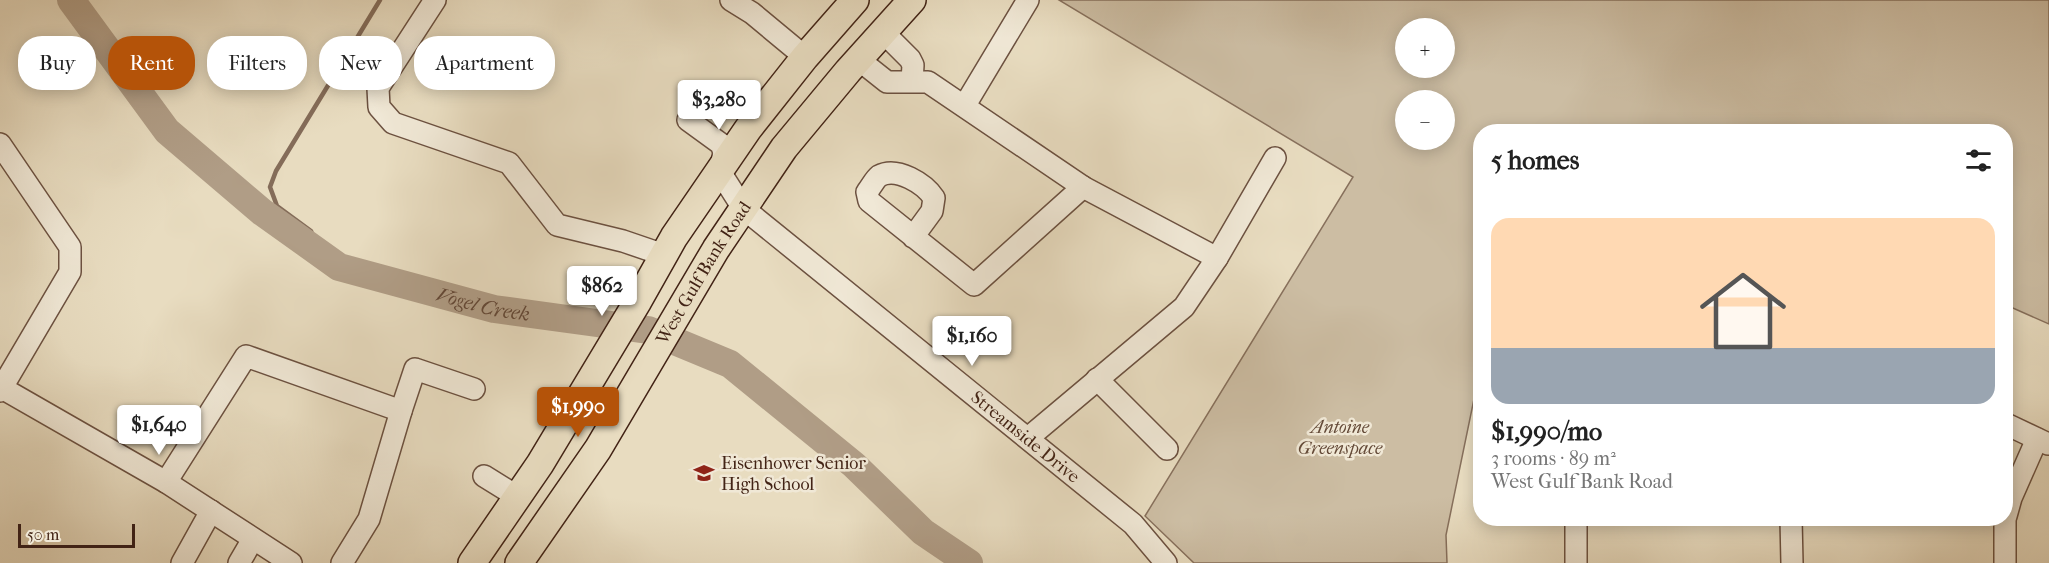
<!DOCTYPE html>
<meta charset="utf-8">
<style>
:root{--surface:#fff;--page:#f6f6f6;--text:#222;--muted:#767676;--accent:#b45309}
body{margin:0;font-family:"IM FELL French Canon",serif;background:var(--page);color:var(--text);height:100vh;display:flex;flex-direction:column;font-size:22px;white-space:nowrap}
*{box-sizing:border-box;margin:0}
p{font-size:20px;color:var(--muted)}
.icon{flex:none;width:33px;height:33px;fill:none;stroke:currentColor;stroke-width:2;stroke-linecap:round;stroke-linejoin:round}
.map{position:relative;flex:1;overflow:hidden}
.drawer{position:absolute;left:1473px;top:124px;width:540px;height:402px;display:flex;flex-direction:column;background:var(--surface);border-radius:24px;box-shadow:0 3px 15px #0003}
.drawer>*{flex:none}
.hud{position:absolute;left:18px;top:36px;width:570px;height:54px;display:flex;gap:12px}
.tools{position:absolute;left:1395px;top:18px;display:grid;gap:12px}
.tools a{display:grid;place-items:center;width:60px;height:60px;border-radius:50%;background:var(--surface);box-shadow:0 3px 15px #0003;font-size:30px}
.scale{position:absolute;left:18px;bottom:15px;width:117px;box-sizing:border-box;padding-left:6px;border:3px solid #422315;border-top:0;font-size:16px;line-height:21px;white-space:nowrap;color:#422315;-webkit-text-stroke:4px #f0e8d6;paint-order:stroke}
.price{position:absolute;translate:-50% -51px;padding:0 14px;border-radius:6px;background:#fff;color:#222;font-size:20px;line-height:39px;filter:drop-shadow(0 2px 3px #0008)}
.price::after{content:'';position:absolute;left:50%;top:36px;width:18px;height:14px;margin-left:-9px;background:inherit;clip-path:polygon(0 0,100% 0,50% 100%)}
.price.on{background:var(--accent);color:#fff}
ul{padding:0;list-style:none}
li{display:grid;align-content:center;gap:12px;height:318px;padding:0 18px}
li span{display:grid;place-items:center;height:186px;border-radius:18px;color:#555}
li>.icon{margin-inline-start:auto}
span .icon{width:108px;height:108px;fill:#fffc;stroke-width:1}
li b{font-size:26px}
h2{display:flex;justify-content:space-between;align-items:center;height:72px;padding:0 18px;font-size:26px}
.tag{padding:0 21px;border-radius:24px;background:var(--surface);box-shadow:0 3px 15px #0003;font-size:21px;line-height:54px}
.tag.on{background:var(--accent);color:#fff}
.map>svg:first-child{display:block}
.green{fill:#ccbda3;stroke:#87705c;stroke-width:1.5;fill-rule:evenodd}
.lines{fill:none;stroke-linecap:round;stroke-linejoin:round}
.stream{stroke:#846c59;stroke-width:4.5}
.river{stroke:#b09d86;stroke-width:28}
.minor-casing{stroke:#6c5140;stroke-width:24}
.major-casing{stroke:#422315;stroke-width:30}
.minor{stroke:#f0e8d6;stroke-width:21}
.major{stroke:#e8dcc0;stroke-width:27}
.labels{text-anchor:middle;stroke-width:5;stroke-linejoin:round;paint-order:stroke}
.street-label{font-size:18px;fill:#422315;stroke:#f0e8d6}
.park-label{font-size:18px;font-style:italic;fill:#644a38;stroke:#f0e8d6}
.poi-label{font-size:18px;fill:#422315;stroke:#f0e8d6;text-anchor:start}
.water-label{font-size:20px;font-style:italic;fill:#634837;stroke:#f0e8d6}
</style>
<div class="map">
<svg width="2049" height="563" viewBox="0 0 2049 563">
<rect width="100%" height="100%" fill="#e8dcc0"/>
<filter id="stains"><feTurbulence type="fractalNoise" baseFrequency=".00333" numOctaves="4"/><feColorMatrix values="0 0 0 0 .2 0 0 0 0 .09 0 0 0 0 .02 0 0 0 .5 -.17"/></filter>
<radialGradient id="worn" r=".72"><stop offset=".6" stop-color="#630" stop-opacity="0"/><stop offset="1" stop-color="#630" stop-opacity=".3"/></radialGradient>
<path class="green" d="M1059 0H2049V324L2006 305V132H1602L1585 125 1581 132H1480V370L1446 535 1447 563H1194L1145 516 1353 177ZM1444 28V68H1406V28ZM1444 100V140H1406V100Z"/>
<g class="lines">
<path class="stream" d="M318 253 311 231 277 206 270 187 276 171 380 0"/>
<path class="river" id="s1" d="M71 0 167 131 262 212 339 267 494 309 648 330 730 364 854 465 923 532 969 563"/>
<g class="minor-casing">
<g id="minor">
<path d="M435 0 378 88 379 107 393 123 509 163 557 225 623 241 664 255"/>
<path d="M731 0 752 13 805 57"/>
<path d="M883 32 910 59 913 65 912 81"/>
<path d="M858 59 887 82H928L1083 187 1217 258"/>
<path d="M965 105 1028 0"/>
<path id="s2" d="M688 120 721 144 724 152 720 172 743 208 1133 524 1166 563"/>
<path d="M0 144 70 247V272L0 391"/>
<path d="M913 237 932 211 934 198C925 184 897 166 879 176 875 179 871 187 867 192L869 201 974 285 1083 187"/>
<path d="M1097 379 1167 449"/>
<path d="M2 388 166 482 291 563"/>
<path d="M2006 424 2048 444"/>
<path d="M1028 438 1184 307 1217 258 1275 158"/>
<path d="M484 476 518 497"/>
<path d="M166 482 246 356 401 411"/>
<path d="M2006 516 2011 498 2037 439"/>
<path d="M1576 519V563"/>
<path d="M1791 519 1792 563"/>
<path d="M2005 519V563"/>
<path d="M182 563 211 511"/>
<path d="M239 563 253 539"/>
<path d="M342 563 369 519 401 411 415 369 474 389"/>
</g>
</g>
<g class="major-casing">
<g id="major">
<path d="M472 563 540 464 638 301 674 237 748 129 805 57 855 0"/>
<path id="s3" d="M519 563 598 449 716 249 784 148 848 71 912 0"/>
</g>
</g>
<use href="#minor" class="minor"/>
<use href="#major" class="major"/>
</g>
<defs>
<g id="school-bare" transform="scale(1.62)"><path d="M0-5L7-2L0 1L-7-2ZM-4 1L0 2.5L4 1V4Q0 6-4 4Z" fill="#8f2418" stroke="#f0e8d6" stroke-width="2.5" paint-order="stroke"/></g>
</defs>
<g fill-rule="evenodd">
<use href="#school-bare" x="704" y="473"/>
</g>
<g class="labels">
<g class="street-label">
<text dy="6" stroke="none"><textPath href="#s3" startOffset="344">West Gulf Bank Road</textPath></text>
<text dy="6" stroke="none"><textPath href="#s2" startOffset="476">Streamside Drive</textPath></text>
</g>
<g class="park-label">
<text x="1340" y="433">Antoine<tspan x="1340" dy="21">Greenspace</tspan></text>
</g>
<g class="poi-label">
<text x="721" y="469">Eisenhower Senior<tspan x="721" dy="21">High School</tspan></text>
</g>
<g class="water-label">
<text dy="7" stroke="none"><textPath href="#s1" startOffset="531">Vogel Creek</textPath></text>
</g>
</g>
<rect width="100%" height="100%" filter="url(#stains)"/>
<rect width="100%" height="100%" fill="url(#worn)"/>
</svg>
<div class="tools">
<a>+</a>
<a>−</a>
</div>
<div class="scale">50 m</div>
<b class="price" style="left:719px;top:131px">$3,280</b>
<b class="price" style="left:602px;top:317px">$862</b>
<b class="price" style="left:972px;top:367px">$1,160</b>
<b class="price on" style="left:578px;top:438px">$1,990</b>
<b class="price" style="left:159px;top:456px">$1,640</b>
<div class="hud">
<a class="tag">Buy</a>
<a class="tag on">Rent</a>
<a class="tag">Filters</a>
<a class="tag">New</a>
<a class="tag">Apartment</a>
</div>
<section class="drawer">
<h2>5 homes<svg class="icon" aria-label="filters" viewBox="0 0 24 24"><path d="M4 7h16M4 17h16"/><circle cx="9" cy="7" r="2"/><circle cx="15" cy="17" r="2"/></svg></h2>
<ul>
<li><span style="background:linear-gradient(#ffd9b3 70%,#9aa5b1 0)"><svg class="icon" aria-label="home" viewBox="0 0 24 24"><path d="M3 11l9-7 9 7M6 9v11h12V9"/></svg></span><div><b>$1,990/mo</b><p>3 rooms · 89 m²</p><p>West Gulf Bank Road</p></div></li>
</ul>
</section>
</div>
